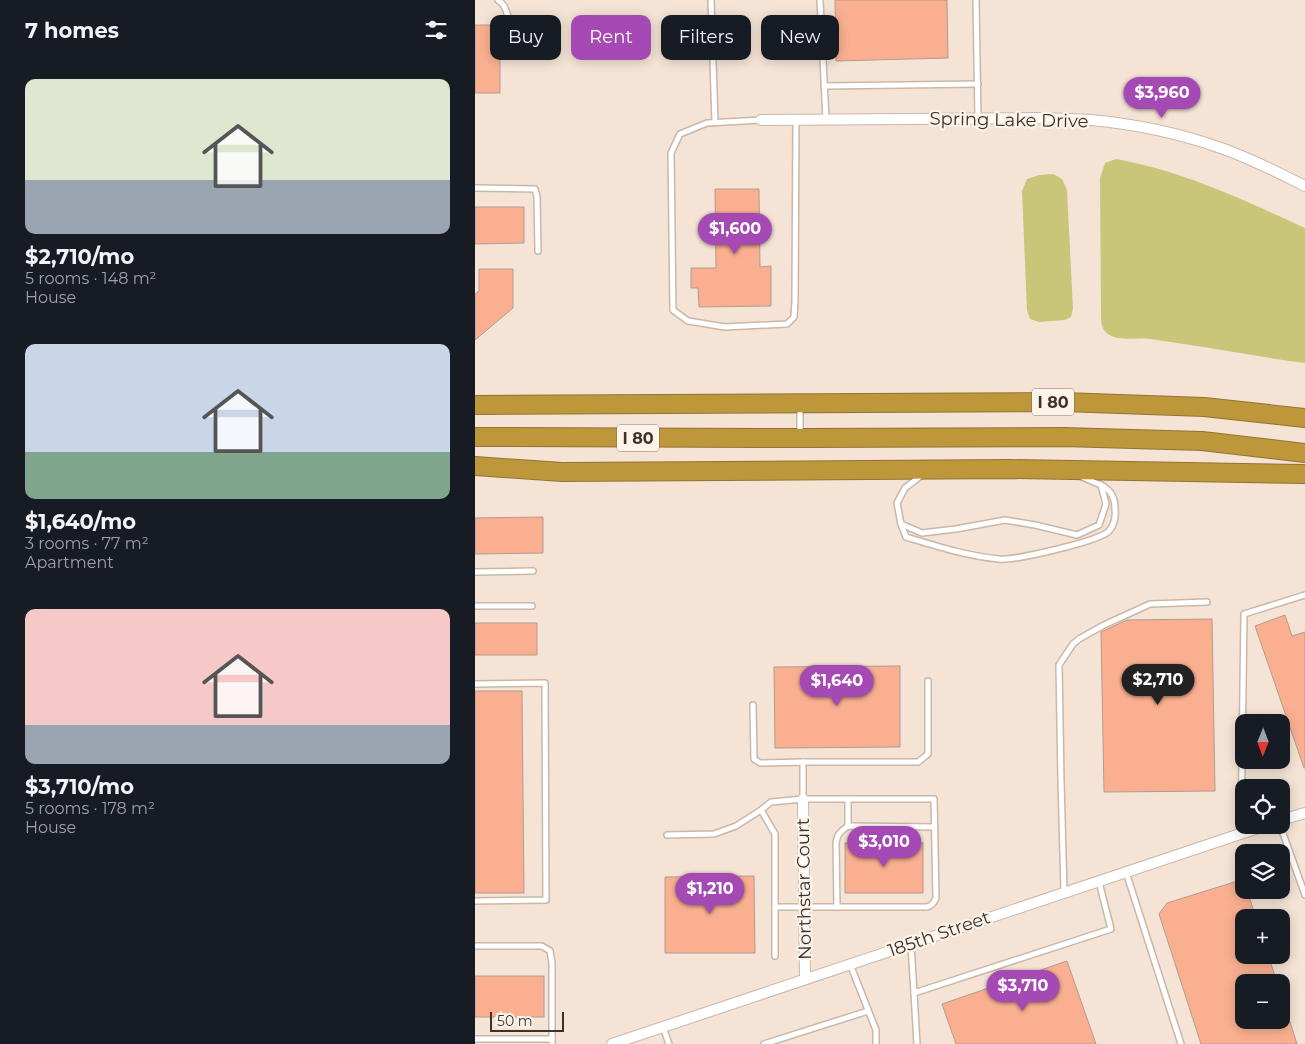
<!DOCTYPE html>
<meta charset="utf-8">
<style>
:root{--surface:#171b24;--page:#20242c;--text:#f1f3f6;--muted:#9ea1a6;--accent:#a54ab5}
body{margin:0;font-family:Montserrat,sans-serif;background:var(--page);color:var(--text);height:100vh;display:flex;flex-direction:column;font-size:19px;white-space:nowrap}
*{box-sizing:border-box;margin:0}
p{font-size:16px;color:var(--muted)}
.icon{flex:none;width:28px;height:28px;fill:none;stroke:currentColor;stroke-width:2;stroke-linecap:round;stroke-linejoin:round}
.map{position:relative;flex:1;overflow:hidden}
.sheet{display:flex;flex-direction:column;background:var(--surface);width:475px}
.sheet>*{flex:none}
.hud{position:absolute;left:15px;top:15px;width:475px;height:45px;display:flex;gap:10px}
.needle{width:32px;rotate:181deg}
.fabs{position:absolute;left:760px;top:714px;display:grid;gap:10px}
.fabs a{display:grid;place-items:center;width:55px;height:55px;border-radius:10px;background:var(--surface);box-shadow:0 2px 12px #0003;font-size:25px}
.scale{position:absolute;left:15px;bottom:12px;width:74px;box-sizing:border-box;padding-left:5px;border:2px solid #39332d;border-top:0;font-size:14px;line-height:18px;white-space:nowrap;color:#39332d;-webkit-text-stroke:4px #fdf3e9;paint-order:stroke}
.price{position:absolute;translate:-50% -42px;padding:0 11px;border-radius:18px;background:var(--accent);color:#fff;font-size:16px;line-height:32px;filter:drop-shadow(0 1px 2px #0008)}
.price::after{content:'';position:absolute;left:50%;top:30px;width:15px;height:11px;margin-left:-8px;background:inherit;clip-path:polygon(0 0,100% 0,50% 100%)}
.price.selected{background:#222;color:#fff}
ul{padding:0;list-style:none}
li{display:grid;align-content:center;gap:10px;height:265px;padding:0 25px}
li span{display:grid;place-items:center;height:155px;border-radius:10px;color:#555}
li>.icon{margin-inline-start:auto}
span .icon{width:90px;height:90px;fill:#fffc;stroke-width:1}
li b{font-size:21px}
h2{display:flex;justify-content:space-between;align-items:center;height:60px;padding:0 25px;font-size:21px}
.tag{padding:0 18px;border-radius:10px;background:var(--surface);box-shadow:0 2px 12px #0003;font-size:18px;line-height:45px}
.tag.selected{background:var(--accent);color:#fff}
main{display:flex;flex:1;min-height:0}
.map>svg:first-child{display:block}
.water{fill:#c9c67a}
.building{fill:#fab090;stroke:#b09b92}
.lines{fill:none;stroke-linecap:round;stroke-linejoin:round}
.lane-casing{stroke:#c8b8a9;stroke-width:8}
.street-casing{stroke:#c8b8a9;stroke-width:12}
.highway-casing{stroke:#8f7435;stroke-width:20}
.lane{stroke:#fff;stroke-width:5}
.street{stroke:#fff;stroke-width:10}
.highway{stroke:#bd9739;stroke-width:18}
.labels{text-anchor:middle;stroke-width:4.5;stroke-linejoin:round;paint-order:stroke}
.shield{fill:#fdf3e9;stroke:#746d65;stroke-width:1}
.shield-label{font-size:16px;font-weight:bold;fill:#39332d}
.street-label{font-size:18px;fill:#39332d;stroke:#fdf3e9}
</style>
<main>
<section class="sheet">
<h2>7 homes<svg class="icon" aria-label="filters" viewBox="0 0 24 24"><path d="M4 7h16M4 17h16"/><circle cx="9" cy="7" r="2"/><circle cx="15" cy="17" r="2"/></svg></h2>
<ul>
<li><span style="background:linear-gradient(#dfe7d0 65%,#9aa5b1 0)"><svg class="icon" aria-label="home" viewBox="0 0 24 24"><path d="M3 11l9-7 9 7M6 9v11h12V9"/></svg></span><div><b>$2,710/mo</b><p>5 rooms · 148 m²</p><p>House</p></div></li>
<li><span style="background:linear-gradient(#c9d6e8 70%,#7fa58c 0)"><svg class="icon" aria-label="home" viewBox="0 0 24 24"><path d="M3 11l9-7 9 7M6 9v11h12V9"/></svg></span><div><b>$1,640/mo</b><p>3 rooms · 77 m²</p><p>Apartment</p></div></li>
<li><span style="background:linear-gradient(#f6c9c9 75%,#9aa5b1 0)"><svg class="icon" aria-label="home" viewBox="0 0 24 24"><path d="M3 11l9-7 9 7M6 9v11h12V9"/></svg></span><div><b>$3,710/mo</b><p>5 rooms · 178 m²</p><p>House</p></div></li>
</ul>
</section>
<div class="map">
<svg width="830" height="1044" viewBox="0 0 830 1044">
<rect width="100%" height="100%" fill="#f5e4d5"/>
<g class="water">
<path d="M641 159C708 171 769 200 830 228V363C778 356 727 346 675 339 662 337 645 342 633 334 626 329 626 321 626 314L625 178 630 163Z"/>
<path d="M578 174 587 179 592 190 598 309 596 317 590 320 564 322 555 319 552 310 547 191 552 179 564 175Z"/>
</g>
<g class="building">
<path d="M360 0H472L473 58 361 61Z"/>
<path d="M0 25H20V57H25V93H0Z"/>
<path d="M240 189H284L285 267 296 266V306L224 307 223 288H216V268H241Z"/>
<path d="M0 207H49V243L0 244Z"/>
<path d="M4 269H38V308L0 340V294L4 291Z"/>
<path d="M68 517V553L0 554V518Z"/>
<path d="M810 615 817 636 830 632V768H829L780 626Z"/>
<path d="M737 619 740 791 629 792 626 632 652 620Z"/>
<rect x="0" y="623" width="62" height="32"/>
<path d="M425 666V747L300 748 299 667Z"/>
<path d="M0 691H47L49 893H0Z"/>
<rect x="370" y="843" width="78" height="50"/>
<path d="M279 876 280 953H190V877Z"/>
<path d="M769 879V890H772L781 918H769V955H793L802 982H769V1020H806V1001L808 1000 822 1044H726L684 914 692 903Z"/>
<path d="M592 961 621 1044H481L467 1004Z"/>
<rect x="0" y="976" width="69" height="41"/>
</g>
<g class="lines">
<g class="lane-casing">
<g id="lane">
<path d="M23 0C33 6 36 25 32 36 32 38 30 41 28 43"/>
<path d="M236 0 240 123"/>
<path d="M345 0 351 119"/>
<path d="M501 0 503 118"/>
<path d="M349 86 503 84"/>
<path d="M286 120 232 123 205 134 196 153 198 310 213 321 250 327 312 324 319 317 320 301 321 120"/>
<path d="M0 188 60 189 62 197 63 251"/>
<path d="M325 407V436"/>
<path d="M447 475 430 488 422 503 426 524 447 533 481 529 530 520 560 525 602 535 624 525 631 504 626 485 607 477"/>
<path d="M426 524 431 537C461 546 492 556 524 559 538 561 625 541 634 531 639 526 641 516 640 510 640 498 637 491 626 485"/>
<path d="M0 572 58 571"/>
<path d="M0 606H57"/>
<path d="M0 684 70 683 71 900 0 901"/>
<path d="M278 705 279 759 285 763 328 762V799"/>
<path d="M328 762H443L453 754V681"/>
<path d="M328 799H459L461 898C459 903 457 906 452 907H300V834L286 810 296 802Z"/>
<path d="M805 825 830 895"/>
<path d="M373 826V799"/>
<path d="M766 833 769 614 830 595"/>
<path d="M192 835 239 834 261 826 286 810"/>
<path d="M651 872 706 1044"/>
<path d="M589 892 586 781 584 665 598 644 604 639 629 625 675 604 732 602"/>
<path d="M300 907V956"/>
<path d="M362 907 361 843C362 834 366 831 373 826L460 827"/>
<path d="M436 945 439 993 636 929 624 882"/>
<path d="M0 946H67L75 951 77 963V1044"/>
<path d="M375 964 401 1030V1044"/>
<path d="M439 993 442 1044"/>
<path d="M188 1027 194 1044"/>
<path d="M0 1039H77"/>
<path d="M289 1044 393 1011"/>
</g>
</g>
<g class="street-casing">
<g id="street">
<path d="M286 120 571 118C586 119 601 119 616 120 659 124 703 133 743 147 773 157 802 172 830 186"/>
<path d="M328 799 330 979"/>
<path d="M806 820 830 813"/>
<path d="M137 1044 792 825"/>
</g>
</g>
<g class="highway-casing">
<g id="highway">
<path d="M0 405 588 402 729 407 830 418"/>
<path d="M0 437 326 438 588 437 727 441 830 453"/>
<path d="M0 466 87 472 535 469 830 474"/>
</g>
</g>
<use href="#lane" class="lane"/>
<use href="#street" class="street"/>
<use href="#highway" class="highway"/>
</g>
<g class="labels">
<g class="shield">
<rect x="557" y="388.5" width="42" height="27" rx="4"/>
<rect x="142" y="424.5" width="42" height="27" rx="4"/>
</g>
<g class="shield-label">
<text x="578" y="408">I 80</text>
<text x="163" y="444">I 80</text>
</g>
<g class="street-label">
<text transform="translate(534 120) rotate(1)" y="6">Spring Lake Drive</text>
<text transform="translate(329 889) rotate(-91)" y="6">Northstar Court</text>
<text transform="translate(464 934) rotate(-19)" y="6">185th Street</text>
</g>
</g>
</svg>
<div class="fabs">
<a><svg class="needle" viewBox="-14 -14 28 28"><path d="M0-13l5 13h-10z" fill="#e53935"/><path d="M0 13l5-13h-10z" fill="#9ea1a6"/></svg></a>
<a><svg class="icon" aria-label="locate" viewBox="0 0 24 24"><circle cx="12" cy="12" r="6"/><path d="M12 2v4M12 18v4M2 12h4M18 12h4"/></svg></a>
<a><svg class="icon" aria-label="layers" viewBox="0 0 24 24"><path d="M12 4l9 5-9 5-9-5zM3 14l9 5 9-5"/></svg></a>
<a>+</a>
<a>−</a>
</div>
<div class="scale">50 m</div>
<b class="price" style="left:687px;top:119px">$3,960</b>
<b class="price" style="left:260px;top:255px">$1,600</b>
<b class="price selected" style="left:683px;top:706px">$2,710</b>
<b class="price" style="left:362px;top:707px">$1,640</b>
<b class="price" style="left:409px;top:868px">$3,010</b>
<b class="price" style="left:235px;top:915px">$1,210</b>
<b class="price" style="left:548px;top:1012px">$3,710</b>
<div class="hud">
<a class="tag">Buy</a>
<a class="tag selected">Rent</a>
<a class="tag">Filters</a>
<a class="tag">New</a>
</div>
</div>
</main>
